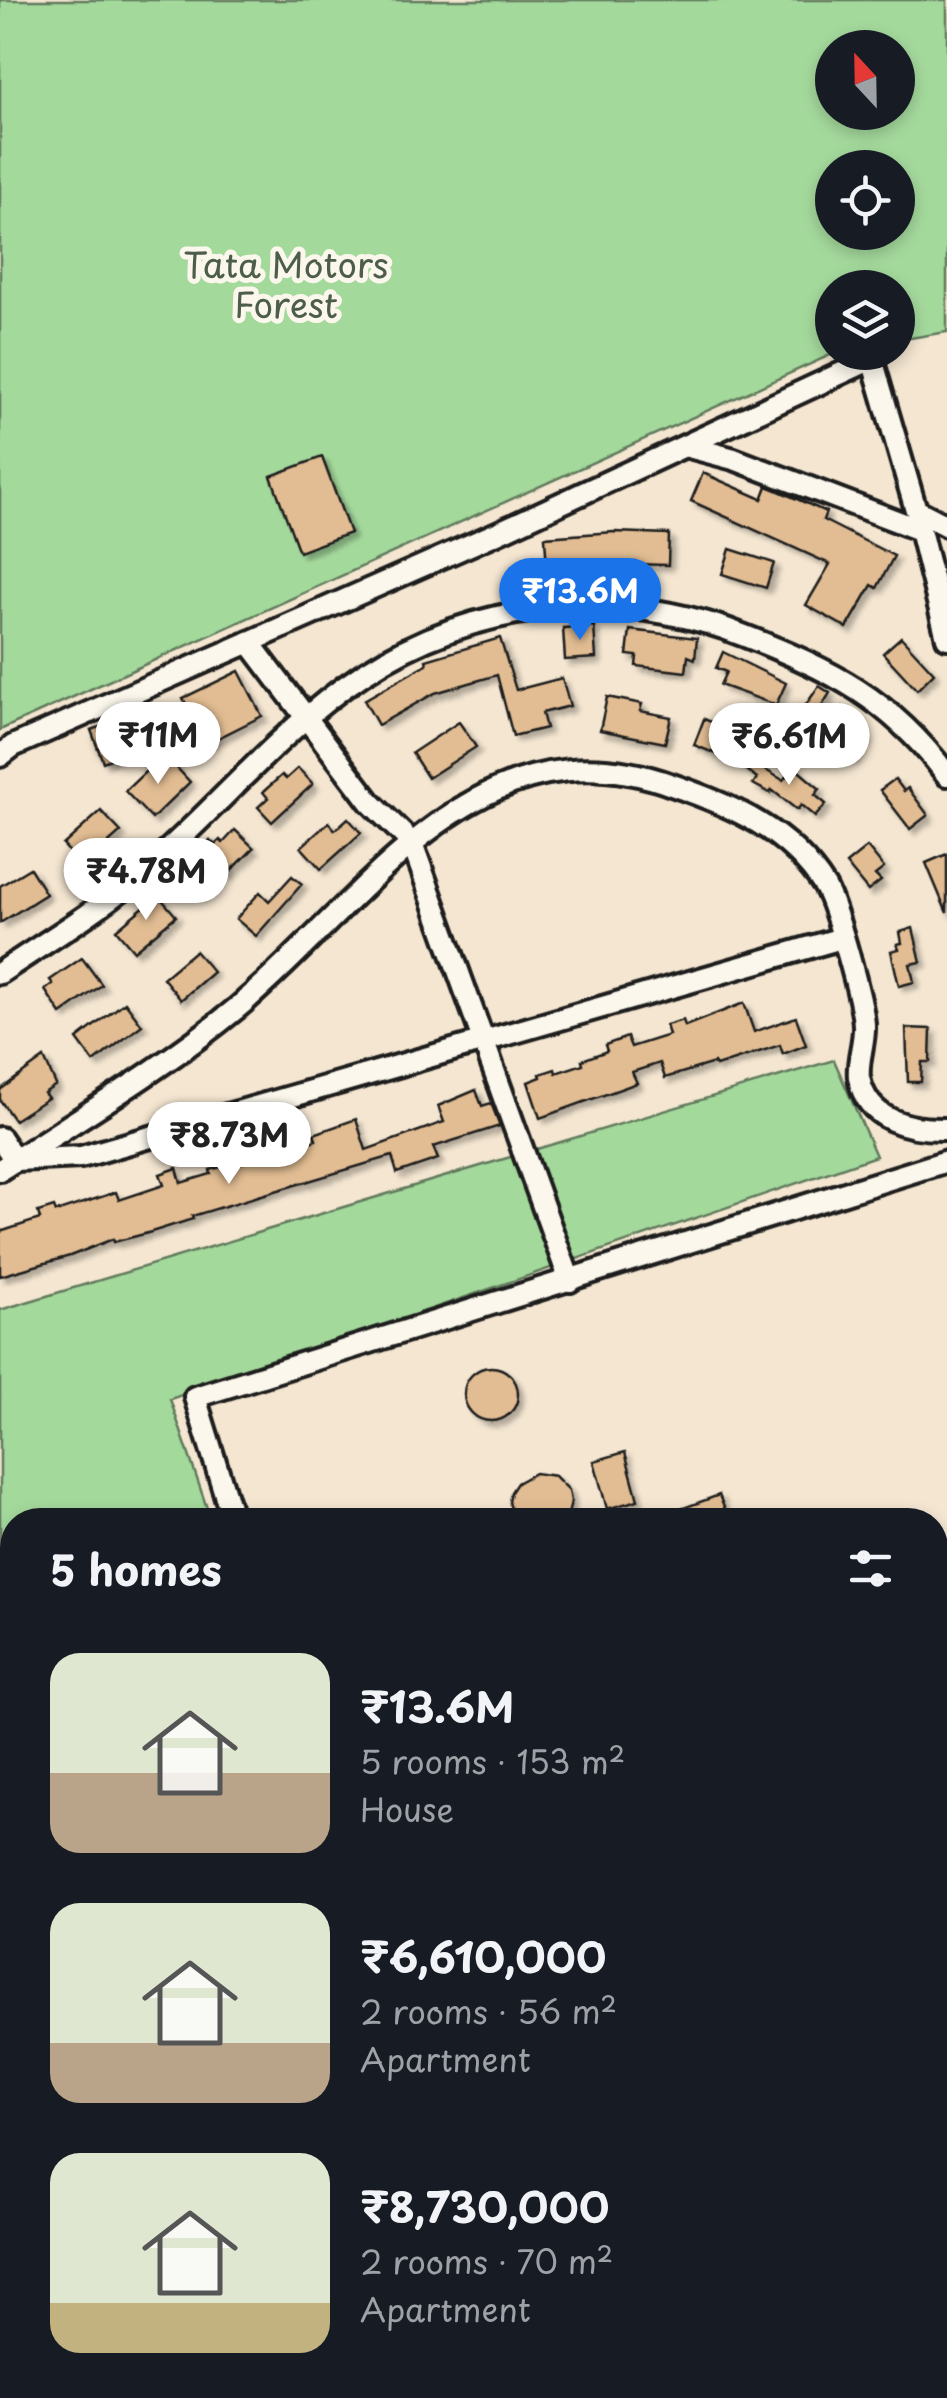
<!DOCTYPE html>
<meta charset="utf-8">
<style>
:root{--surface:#171b24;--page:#20242c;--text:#f1f3f6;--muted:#9ea1a6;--accent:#1a73e8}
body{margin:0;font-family:"Playpen Sans",sans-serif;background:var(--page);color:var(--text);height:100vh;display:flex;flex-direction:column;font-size:38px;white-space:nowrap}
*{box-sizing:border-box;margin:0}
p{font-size:32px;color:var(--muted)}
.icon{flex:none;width:55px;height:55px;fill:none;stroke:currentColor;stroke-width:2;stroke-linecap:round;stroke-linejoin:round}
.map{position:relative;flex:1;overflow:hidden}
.side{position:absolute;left:0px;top:1508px;width:948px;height:892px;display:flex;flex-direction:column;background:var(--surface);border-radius:40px 40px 0 0;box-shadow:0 5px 15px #0003}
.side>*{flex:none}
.needle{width:65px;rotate:338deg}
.controls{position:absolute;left:815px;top:30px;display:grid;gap:20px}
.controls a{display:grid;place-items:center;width:100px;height:100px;border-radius:50%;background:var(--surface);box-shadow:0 5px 15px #0003;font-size:50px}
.price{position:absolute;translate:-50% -85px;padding:0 22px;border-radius:35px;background:#fff;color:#222;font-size:32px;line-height:65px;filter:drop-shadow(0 2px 5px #0008)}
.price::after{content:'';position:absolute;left:50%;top:60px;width:30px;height:22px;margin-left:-15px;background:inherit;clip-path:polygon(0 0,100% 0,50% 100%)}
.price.selected{background:var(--accent);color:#fff}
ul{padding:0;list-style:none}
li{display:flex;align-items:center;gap:30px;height:250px;padding:0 50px}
li span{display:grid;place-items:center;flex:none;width:280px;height:200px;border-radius:30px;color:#555}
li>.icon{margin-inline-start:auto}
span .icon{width:120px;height:120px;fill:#fffc;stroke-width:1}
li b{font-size:42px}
h2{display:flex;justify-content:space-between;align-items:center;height:120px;padding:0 50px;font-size:42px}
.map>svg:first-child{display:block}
.green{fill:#a4d99c;stroke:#607a5c;stroke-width:2.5;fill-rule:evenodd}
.building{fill:#e2bd93;stroke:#1c1c1c;stroke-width:2.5;filter:url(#shadow)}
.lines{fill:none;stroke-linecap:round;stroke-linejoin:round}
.minor-casing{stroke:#1c1c1c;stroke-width:28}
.minor{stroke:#fbf7ec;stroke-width:20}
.labels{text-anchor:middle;stroke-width:10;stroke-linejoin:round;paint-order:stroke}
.park-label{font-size:35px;fill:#4c5e49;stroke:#fbf7ec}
</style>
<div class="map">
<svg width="947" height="2398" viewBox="0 0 947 2398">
<defs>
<filter id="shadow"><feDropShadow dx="5" dy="5" stdDeviation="2.5" flood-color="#0004"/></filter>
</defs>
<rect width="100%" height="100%" fill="#f4e6d1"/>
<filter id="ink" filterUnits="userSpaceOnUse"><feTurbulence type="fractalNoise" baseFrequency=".01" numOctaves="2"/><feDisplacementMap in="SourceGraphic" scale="20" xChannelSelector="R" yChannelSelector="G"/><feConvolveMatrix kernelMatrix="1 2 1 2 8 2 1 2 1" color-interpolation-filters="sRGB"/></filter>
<g filter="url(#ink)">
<g class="green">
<path d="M0 0H947V332L898 340V288H832L835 353 0 730ZM832 48H898V112H832ZM832 168H898V232H832Z"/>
<path d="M834 1060 876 1156 170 1399 211 1520H12V1635L0 1639V1310Z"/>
</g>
<g class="building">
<path d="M322 457 350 533 299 552 271 476Z"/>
<path d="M703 473 762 499 767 486 777 490 826 512 823 520 894 556 877 588 872 585 847 628 806 605 830 564 691 501Z"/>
<path d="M614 532 669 534 668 565 597 563 547 569 545 537Z"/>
<path d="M730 549 774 563 766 588 722 574Z"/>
<path d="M594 626 596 658 565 660 563 628Z"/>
<path d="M630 630 697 638 695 659 688 656 686 672 636 666 637 656 627 655Z"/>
<path d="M901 637 934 673 917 690 883 653Z"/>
<path d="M500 638 516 690 562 678 570 706 542 713 546 728 513 736 497 675 435 693 378 725 364 700 427 664 426 660Z"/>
<path d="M723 652 786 683 776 705 720 685 726 672 716 668Z"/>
<path d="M239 671 262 716 206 744 183 698Z"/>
<path d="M819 686 830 693 822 706 866 736 851 759 809 731 807 735 792 725Z"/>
<path d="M607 697 642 704 640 711 671 717 665 743 600 730Z"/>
<path d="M145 710 157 741 103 762 91 730Z"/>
<path d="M704 719 738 733 734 741 748 747 741 764 694 745Z"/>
<path d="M459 722 476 747 428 778 412 753Z"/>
<path d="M164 754 190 782 152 819 125 791Z"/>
<path d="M746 759 783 780 794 767 820 789 815 795 826 804 815 817 801 805 797 810 772 790 770 793 753 784 757 778 742 766Z"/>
<path d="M298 768 313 784 272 822 258 807 268 798 263 792 282 775 286 779Z"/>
<path d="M895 779 904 791 908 788 928 815 910 829 880 790Z"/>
<path d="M101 811 121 832 83 866 63 845Z"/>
<path d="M348 818 361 833 321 869 301 847 329 822 335 830Z"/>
<path d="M235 830 254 848 227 875 219 868 208 879 192 864 210 840 215 845 220 840 223 843Z"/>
<path d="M867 847 884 868 875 875 881 881 868 891 846 864Z"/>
<path d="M947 854V913L926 863Z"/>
<path d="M30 868 46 894 0 923V886Z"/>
<path d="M292 876 302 884 256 936 236 919 260 892 269 901Z"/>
<path d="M158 895 176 916 134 951 116 930Z"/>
<path d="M913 928 921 962 910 964 914 982 899 986 891 951 899 949 897 944 902 943 900 932Z"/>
<path d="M195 951 213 972 181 1000 163 978Z"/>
<path d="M82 958 102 985 61 1014 45 990 53 984 50 980Z"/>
<path d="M125 1002 142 1025 94 1062 77 1039Z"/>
<path d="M744 1003 754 1032 796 1017 806 1045 783 1054 780 1045 716 1066 714 1063 665 1078 660 1063 632 1072 637 1083 540 1118 528 1082 541 1077 540 1074 555 1069 556 1073 583 1064 582 1060 607 1051 605 1045 627 1037 631 1047 669 1035 666 1025 683 1020 685 1026Z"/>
<path d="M906 1028 931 1029 930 1062H922L921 1082H908Z"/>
<path d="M44 1058 56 1085 44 1093 48 1098 14 1120 0 1100V1090Z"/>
<path d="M476 1090 482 1106 491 1103 500 1126 433 1147 438 1159 397 1173 392 1156 192 1216 193 1219 148 1233 114 1242 113 1239 70 1256 0 1276V1232L40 1219 38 1212 54 1207 56 1212 116 1192 119 1200 164 1185 160 1174 177 1168 181 1183 211 1174 210 1170 221 1167 219 1161 235 1156 238 1164 278 1152 316 1140 314 1134 356 1119 366 1150 444 1122 438 1106Z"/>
<circle cx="491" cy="1394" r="27"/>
<path d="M625 1452 638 1500 607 1509 594 1461Z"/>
<path d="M535 1473 555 1476 569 1490 571 1501 567 1520H514L509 1502 511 1492 517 1483Z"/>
<path d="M719 1495 729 1520H657L656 1518Z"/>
</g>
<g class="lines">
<g class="minor-casing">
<g id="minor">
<path d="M685 446 734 459 920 530 947 638"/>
<path d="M249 642 370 802 412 843 570 1281"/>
<path d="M0 756 13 746 497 533 872 359 916 510 947 526"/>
<path d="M0 973C44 943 90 916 131 882 205 822 266 745 343 688 459 602 611 583 745 636 832 670 890 699 947 775"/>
<path d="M0 1138 15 1160 81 1157 842 938"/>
<path d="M0 1170C79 1118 164 1068 237 1008 366 901 476 714 672 785 733 806 789 830 825 887 836 906 863 1002 864 1025 865 1042 857 1060 859 1077 866 1121 910 1130 947 1129"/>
<path d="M233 1520 195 1397 947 1161"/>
<path d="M935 1613 947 1609"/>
<path d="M0 1654 12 1651"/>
<path d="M935 1767 947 1763"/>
<path d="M0 1841 12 1837"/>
<path d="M0 2082 12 2077"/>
</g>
</g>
<use href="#minor" class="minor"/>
</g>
</g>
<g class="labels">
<g class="park-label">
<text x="286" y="278">Tata Motors<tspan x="286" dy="40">Forest</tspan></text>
</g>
</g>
</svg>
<div class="controls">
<a><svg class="needle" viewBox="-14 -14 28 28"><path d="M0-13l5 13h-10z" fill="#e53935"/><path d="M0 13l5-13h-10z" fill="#9ea1a6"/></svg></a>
<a><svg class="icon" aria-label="locate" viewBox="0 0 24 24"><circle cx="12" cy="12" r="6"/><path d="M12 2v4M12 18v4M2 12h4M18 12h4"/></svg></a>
<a><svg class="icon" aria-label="layers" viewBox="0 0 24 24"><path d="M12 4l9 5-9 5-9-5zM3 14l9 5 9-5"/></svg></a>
</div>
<b class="price selected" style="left:580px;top:643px">₹13.6M</b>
<b class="price" style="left:158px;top:787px">₹11M</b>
<b class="price" style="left:789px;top:788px">₹6.61M</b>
<b class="price" style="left:146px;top:923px">₹4.78M</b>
<b class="price" style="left:229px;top:1187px">₹8.73M</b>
<section class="side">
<h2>5 homes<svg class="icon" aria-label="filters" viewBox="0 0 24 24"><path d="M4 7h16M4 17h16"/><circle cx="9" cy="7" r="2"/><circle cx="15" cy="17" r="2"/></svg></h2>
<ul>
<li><span style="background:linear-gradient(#dfe7d0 60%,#b9a48a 0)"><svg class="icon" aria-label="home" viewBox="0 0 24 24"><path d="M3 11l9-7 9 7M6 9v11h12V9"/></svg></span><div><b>₹13.6M</b><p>5 rooms · 153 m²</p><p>House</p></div></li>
<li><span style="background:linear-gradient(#dfe7d0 70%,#b9a48a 0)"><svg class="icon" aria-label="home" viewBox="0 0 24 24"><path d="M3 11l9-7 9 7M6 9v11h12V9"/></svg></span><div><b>₹6,610,000</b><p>2 rooms · 56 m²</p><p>Apartment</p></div></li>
<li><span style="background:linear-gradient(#dfe7d0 75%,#c2b280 0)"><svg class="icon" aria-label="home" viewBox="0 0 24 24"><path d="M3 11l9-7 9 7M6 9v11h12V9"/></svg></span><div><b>₹8,730,000</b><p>2 rooms · 70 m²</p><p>Apartment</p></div></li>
</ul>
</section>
</div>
